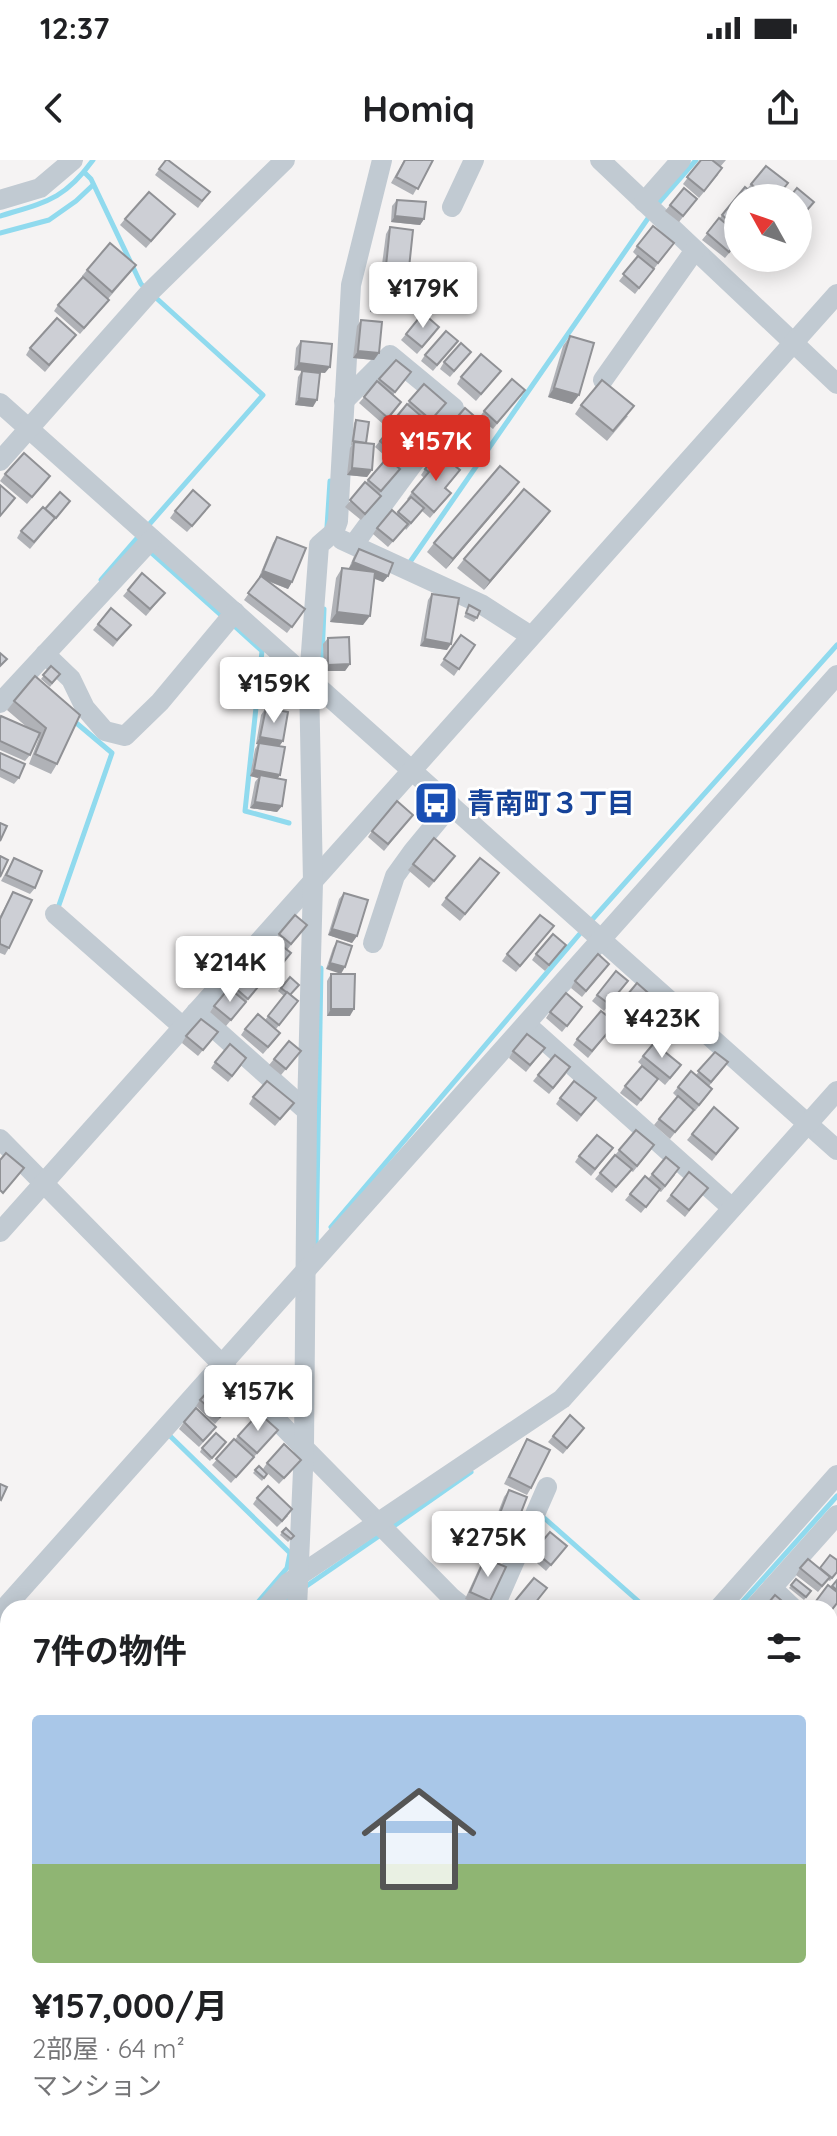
<!DOCTYPE html>
<html lang="ja">
<meta charset="utf-8">
<style>
:root{--surface:#fff;--page:#f6f6f6;--text:#202124;--muted:#757577;--accent:#d93025}
body{margin:0;font-family:Quicksand,"Noto Sans JP",sans-serif;background:var(--page);color:var(--text);height:100vh;display:flex;flex-direction:column;font-size:30px;white-space:nowrap}
*{box-sizing:border-box;margin:0}
p{font-size:26px;color:var(--muted)}
.icon{flex:none;width:44px;height:44px;fill:none;stroke:currentColor;stroke-width:2;stroke-linecap:round;stroke-linejoin:round}
.map{position:relative;flex:1;overflow:hidden}
.panel{position:absolute;left:0px;top:1440px;width:838px;height:536px;display:flex;flex-direction:column;background:var(--surface);border-radius:24px 24px 0 0;box-shadow:0 4px 20px #0003}
.panel>*{flex:none}
.needle{width:52px;rotate:310deg}
.controls{position:absolute;left:724px;top:24px;display:grid;gap:16px}
.controls a{display:grid;place-items:center;width:88px;height:88px;border-radius:50%;background:var(--surface);box-shadow:0 4px 20px #0003;font-size:40px}
.price{position:absolute;translate:-50% -68px;padding:0 18px;border-radius:8px;background:#fff;color:#222;font-size:26px;line-height:52px;filter:drop-shadow(0 2px 4px #0008)}
.price::after{content:'';position:absolute;left:50%;top:48px;width:24px;height:18px;margin-left:-12px;background:inherit;clip-path:polygon(0 0,100% 0,50% 100%)}
.price.on{background:var(--accent);color:#fff}
ul{padding:0;list-style:none}
li{display:grid;align-content:center;gap:16px;height:424px;padding:0 32px}
li span{display:grid;place-items:center;height:248px;border-radius:8px;color:#555}
li>.icon{margin-inline-start:auto}
span .icon{width:144px;height:144px;fill:#fffc;stroke-width:1}
li b{font-size:34px}
h2{display:flex;justify-content:space-between;align-items:center;height:96px;padding:0 32px;font-size:34px}
.status{display:flex;justify-content:space-between;align-items:center;height:56px;padding:0 40px;background:var(--surface);direction:ltr}
.status svg{height:22px;fill:currentColor}
header{display:flex;justify-content:space-between;align-items:center;height:104px;padding:0 32px;background:var(--surface);font-size:36px;font-weight:700}
.map>svg:first-child{display:block}
.lines{fill:none;stroke-linecap:round;stroke-linejoin:round}
.stream{stroke:#90daee;stroke-width:5}
.street{stroke:#c1cad2;stroke-width:20}
.secondary{stroke:#c1cbd6;stroke-width:28}
.wall{fill:#b0b2b7}
.shaded-wall{fill:#909195}
.building{fill:#cdcfd5;stroke:#909195;stroke-width:2}
.labels{text-anchor:middle;stroke-width:6;stroke-linejoin:round;paint-order:stroke}
.transit-label{font-size:28px;font-weight:bold;fill:#164399;stroke:#fff;text-anchor:start}
</style>
<div class="status"><b>12:37</b><svg viewBox="0 0 49 12"><path d="M0 12V9h3v3zM5 12V6h3v6zM10 12V3h3v9zM15 12V0h3v12zM26 1h20v11H26zM47 4h2v5h-2z"/></svg></div>
<header><svg class="icon" aria-label="back" viewBox="0 0 24 24"><path d="M15 5l-7 7 7 7"/></svg>Homiq<svg class="icon" aria-label="share" viewBox="0 0 24 24"><path d="M12 15V3M7 8l5-5 5 5M5 13v7h14v-7"/></svg></header>
<div class="map">
<svg width="837" height="1976" viewBox="0 0 837 1976">
<rect width="100%" height="100%" fill="#f5f3f3"/>
<g class="lines">
<g class="stream">
<path d="M84 12 91 19 141 124 146 129"/>
<path d="M656 46 696 0"/>
<path d="M0 56C46 42 64 40 93 0"/>
<path d="M0 73 49 60 76 41 93 25"/>
<path d="M327 367 330 321"/>
<path d="M146 368 263 235 154 136"/>
<path d="M147 389 223 457"/>
<path d="M410 402 651 54"/>
<path d="M101 420 139 376"/>
<path d="M231 463 262 491 245 651 289 663"/>
<path d="M321 523 324 449"/>
<path d="M59 745 112 593 74 561"/>
<path d="M590 762 837 485"/>
<path d="M331 1067 583 770"/>
<path d="M316 1090 321 808"/>
<path d="M168 1274 290 1393 287 1408 253 1448"/>
<path d="M542 1356 646 1448"/>
<path d="M391 1368 471 1312"/>
<path d="M305 1427 382 1374"/>
<path d="M280 1448 290 1438"/>
<path d="M737 1448 837 1336"/>
<path d="M830 1614 837 1610"/>
<path d="M830 1882 837 1888"/>
<path d="M174 1976 181 1968"/>
<path d="M211 1976 213 1968"/>
</g>
<g class="street">
<path d="M600 0 837 224"/>
<path d="M0 40 40 28 73 0"/>
<path d="M644 42 681 0"/>
<path d="M452 47 474 0"/>
<path d="M603 220 695 90"/>
<path d="M344 241 390 195 454 248 354 384"/>
<path d="M0 243 837 990"/>
<path d="M0 301 150 132 285 0"/>
<path d="M342 380 481 444 531 476"/>
<path d="M45 494 71 519 85 548 105 571 125 576 160 542 235 452"/>
<path d="M0 543 152 379"/>
<path d="M55 754 183 867"/>
<path d="M373 783 395 716 413 691 451 645"/>
<path d="M196 852 307 951"/>
<path d="M526 864 732 1048"/>
<path d="M0 979 451 1437 465 1448"/>
<path d="M0 1072 837 134"/>
<path d="M772 1428 793 1448"/>
<path d="M266 1448 288 1423 562 1239 837 931"/>
<path d="M297 1448 304 1287 307 951 313 722 309 519 319 385 334 372 338 361 351 125 382 0"/>
<path d="M494 1448 547 1327"/>
<path d="M719 1448 837 1315"/>
<path d="M754 1448 837 1355"/>
<path d="M0 1453 837 515"/>
<path d="M830 1482 837 1488"/>
<path d="M0 1716 8 1723"/>
<path d="M830 1744 837 1750"/>
<path d="M0 1745 8 1736"/>
<path d="M284 1968 293 1976"/>
<path d="M656 1968 663 1976"/>
<path d="M160 1976 167 1968"/>
<path d="M200 1976 202 1968"/>
</g>
<g class="secondary">
<path d="M830 1838 837 1830"/>
<path d="M701 1976 709 1968"/>
</g>
</g>
<g class="wall">
<path d="M166 0 210 32 198 48 155 15Z"/>
<path d="M404 0H433L413 35 391 23Z"/>
<path d="M701 0H726L720 7 718 15 699 38 683 24Z"/>
<path d="M751 24 776 38H738V82L725 98 702 80 745 27 747 29Z"/>
<path d="M697 39 679 62 665 51 670 45Z"/>
<path d="M397 40 424 59 420 65 391 62 392 46Z"/>
<path d="M175 54 146 88 120 65 125 59Z"/>
<path d="M390 67 409 108 404 115 381 112 386 74Z"/>
<path d="M637 86 669 89 635 134 619 121 638 97 633 92Z"/>
<path d="M87 110 131 112 108 139 82 116Z"/>
<path d="M377 121 394 154 370 152 373 127Z"/>
<path d="M58 145 104 146 80 174 54 151Z"/>
<path d="M361 160 379 193 374 200 353 198 357 166Z"/>
<path d="M435 173 417 194 401 180 406 174Z"/>
<path d="M76 175 45 212 26 195 30 188Z"/>
<path d="M570 176 579 235 572 244 548 237 563 186Z"/>
<path d="M301 181 325 213 294 210 296 188Z"/>
<path d="M453 187 433 211 421 201 425 195Z"/>
<path d="M471 192 450 217 440 209 444 202Z"/>
<path d="M396 200 411 212 393 235 401 242 383 264 359 243Z"/>
<path d="M302 211 313 247 295 245 298 217Z"/>
<path d="M461 217H496L476 241 457 224Z"/>
<path d="M424 224 446 243 427 267 419 260 406 275 413 281 394 304 375 287 390 268 389 267 393 261Z"/>
<path d="M525 230 493 269 479 258 484 251Z"/>
<path d="M581 245 628 256 607 281 575 254Z"/>
<path d="M356 260 366 283 372 310 367 317 347 315 350 288 352 285H351L354 263Z"/>
<path d="M452 263 488 268 471 290 447 269Z"/>
<path d="M450 273 466 286 456 298 441 284Z"/>
<path d="M387 298 395 315 379 334 381 336 361 360 345 347Z"/>
<path d="M425 309 455 317 445 328 451 333 430 358 422 351 406 370 405 368 388 387 373 374 377 368 396 354 408 340 407 339 412 332 424 318 421 315Z"/>
<path d="M5 314 50 316 27 344 0 321Z"/>
<path d="M512 332 446 409 427 392 434 383Z"/>
<path d="M70 341 30 389 17 378 21 371 45 349Z"/>
<path d="M175 351H206L187 372 170 358Z"/>
<path d="M550 351 484 430 457 408 464 399Z"/>
<path d="M277 377 292 422 288 429 267 421 305 449 287 473 244 440 260 418 259 417 273 383Z"/>
<path d="M359 389 388 416 383 422 375 419 363 465 330 462 336 418 342 408 352 410 349 408 354 396Z"/>
<path d="M128 430 165 433 146 456 123 436Z"/>
<path d="M432 434 447 490 420 486 428 440Z"/>
<path d="M469 445 477 458 474 462 464 457Z"/>
<path d="M98 464 126 471 113 487 93 470Z"/>
<path d="M461 475 475 485 454 516 440 505Z"/>
<path d="M328 478 350 504 345 511H324L323 484Z"/>
<path d="M51 506 60 514 50 527 41 519Z"/>
<path d="M270 509 282 544 278 550 283 581 279 586 278 618 282 646 277 652 250 648 255 622 258 618 250 616 255 589 258 584H256L261 555 265 549 260 548 265 516Z"/>
<path d="M35 516 57 604 51 614 29 604 39 578 38 577 30 595 25 601 0 590V558L28 568 7 550Z"/>
<path d="M0 593 19 618 14 624 0 617Z"/>
<path d="M413 655 384 691 368 677 372 671Z"/>
<path d="M14 698 35 728 30 734 1 721Z"/>
<path d="M450 702 429 728 408 710 413 704Z"/>
<path d="M494 720 460 761 441 745 446 738Z"/>
<path d="M13 732 9 788 5 795 0 793V756Z"/>
<path d="M344 733 357 776 352 783 328 775 339 739Z"/>
<path d="M307 765 287 790 286 800 269 821 265 819 226 866 210 852 214 846 231 829 253 802 257 806 276 782 275 781 279 774Z"/>
<path d="M554 766 516 812 502 801 507 794Z"/>
<path d="M337 781 352 786 326 809 333 788Z"/>
<path d="M566 785 545 811 532 800 536 794Z"/>
<path d="M604 810 582 837 571 828 575 821Z"/>
<path d="M331 814 350 856H327V821Z"/>
<path d="M290 817 291 835 293 848 276 869V879L263 894 241 875 245 869 265 860 284 836 278 831Z"/>
<path d="M628 821 604 851 592 841 597 835Z"/>
<path d="M654 838 631 866 613 852 618 846Z"/>
<path d="M582 847 562 872 546 858 550 852Z"/>
<path d="M611 869 588 898 573 885 577 879Z"/>
<path d="M218 872 198 896 182 883 186 876Z"/>
<path d="M545 888 526 912 509 898 513 891Z"/>
<path d="M715 892 723 909 709 926 708 935 695 951 693 950 670 979 654 965 677 937 673 933 678 927 696 915Z"/>
<path d="M643 896 676 912 665 925 638 902Z"/>
<path d="M296 897 281 915 269 905 274 899Z"/>
<path d="M215 902 242 905 228 922 211 908Z"/>
<path d="M566 914 549 934 533 921 538 915Z"/>
<path d="M658 919 637 946 620 933 625 926Z"/>
<path d="M253 937 294 943 275 966 249 944Z"/>
<path d="M560 938H596L577 962 556 944Z"/>
<path d="M738 968 712 1001 687 980 692 974Z"/>
<path d="M636 970 654 985 633 1012 630 1010 612 1033 595 1019Z"/>
<path d="M613 988 591 1016 575 1002 579 996Z"/>
<path d="M666 997 675 1015 661 1032 659 1031 641 1053 625 1040 630 1034 648 1019Z"/>
<path d="M703 1034 685 1057 666 1041 671 1035Z"/>
<path d="M243 1232 215 1264 196 1246 200 1240Z"/>
<path d="M184 1262 212 1273 199 1287 179 1269Z"/>
<path d="M584 1268 563 1294 548 1282 553 1276Z"/>
<path d="M278 1270 231 1323 212 1305 238 1276Z"/>
<path d="M527 1279 531 1328 527 1335 504 1324 523 1286Z"/>
<path d="M226 1282 210 1301 200 1292 202 1288Z"/>
<path d="M301 1300 279 1324 263 1309 267 1303Z"/>
<path d="M259 1306 267 1314 262 1321 253 1313Z"/>
<path d="M509 1330 510 1381 505 1388 487 1381 504 1337Z"/>
<path d="M257 1338 288 1356 277 1367 253 1344Z"/>
<path d="M282 1372 294 1376 288 1382 280 1375Z"/>
<path d="M534 1391 562 1392 546 1411 530 1397Z"/>
<path d="M485 1398 490 1441 486 1448 465 1439 481 1404Z"/>
<path d="M800 1408 819 1409 837 1412 830 1421 828 1420 818 1432 796 1415Z"/>
<path d="M796 1419 811 1431 804 1440 789 1428Z"/>
<path d="M837 1420V1444L830 1452V1448L811 1447 816 1441 831 1427Z"/>
<path d="M837 1458V1471L831 1466Z"/>
<path d="M837 1562V1580L830 1574V1571Z"/>
<path d="M837 1848V1878L830 1872V1856Z"/>
<path d="M830 1891 837 1898 836 1934 830 1929Z"/>
<path d="M413 1968H447L441 1976H421L412 1969Z"/>
<path d="M670 1968H687L680 1976Z"/>
</g>
<g class="shaded-wall">
<path d="M395 56 424 59 420 65 391 62Z"/>
<path d="M386 106 409 108 404 115 381 112Z"/>
<path d="M374 145 398 148 394 154 370 152Z"/>
<path d="M358 191 379 193 374 200 353 198Z"/>
<path d="M299 203 330 207 325 213 294 210Z"/>
<path d="M554 228 579 235 572 244 548 237Z"/>
<path d="M299 238 317 240 313 247 295 245Z"/>
<path d="M352 308 372 310 367 317 347 315Z"/>
<path d="M519 322 512 332 446 409 453 399Z"/>
<path d="M550 351 543 361 484 430 490 421Z"/>
<path d="M353 402 388 416 383 422 349 408Z"/>
<path d="M263 411 292 422 288 429 259 417Z"/>
<path d="M337 452 370 456 363 465 330 462Z"/>
<path d="M425 479 451 484 447 490 420 486Z"/>
<path d="M350 504 345 511H324L328 505Z"/>
<path d="M264 541 282 544 277 551 260 548Z"/>
<path d="M260 577 283 581 278 588 256 584Z"/>
<path d="M254 610 280 615 276 621 260 615 258 618 250 616Z"/>
<path d="M255 642 282 646 277 652 250 648Z"/>
<path d="M332 769 357 776 352 783 328 775Z"/>
<path d="M330 803 345 807 341 814 326 809Z"/>
<path d="M331 849H354L350 856H327Z"/>
<path d="M492 1374 510 1381 505 1388 487 1381Z"/>
<path d="M830 1698 837 1699V1702L835 1705H830Z"/>
<path d="M830 1803 837 1806V1814L830 1812Z"/>
</g>
<g class="building">
<path d="M166 0H168L210 32 202 41 159 9Z"/>
<path d="M405 0H433L418 29 396 17Z"/>
<path d="M701 0H712L722 8 704 31 687 17Z"/>
<path d="M766 6 788 23 776 38H768L751 24Z"/>
<path d="M745 27 759 38H738V69L722 55Z"/>
<path d="M684 28 697 39 683 56 670 45Z"/>
<path d="M797 28 814 42 802 56 798 53V38H789Z"/>
<path d="M149 32 175 54 151 81 125 59Z"/>
<path d="M397 40 426 42 424 59 395 56Z"/>
<path d="M719 58 738 74V81L729 92 707 73Z"/>
<path d="M653 66 674 83 658 103 637 86Z"/>
<path d="M390 67 413 70 409 108 386 106Z"/>
<path d="M110 83 136 105 112 132 87 110Z"/>
<path d="M638 96 654 109 639 128 623 114Z"/>
<path d="M83 117 109 140 84 168 58 145Z"/>
<path d="M377 121 401 123 398 148 374 145Z"/>
<path d="M423 153 439 167 422 187 406 174Z"/>
<path d="M57 158 76 175 49 205 30 188Z"/>
<path d="M361 160 382 162 379 193 358 191Z"/>
<path d="M446 171 458 181 437 205 425 195Z"/>
<path d="M570 176 594 183 579 235 554 228Z"/>
<path d="M301 181 332 184 330 207 299 203Z"/>
<path d="M461 183 471 192 454 211 444 202Z"/>
<path d="M481 194 501 211 481 234 461 217Z"/>
<path d="M396 200 411 212 395 232 379 219Z"/>
<path d="M302 211 320 213 317 240 299 238Z"/>
<path d="M512 219 525 230 497 263 484 251Z"/>
<path d="M602 220 634 246 613 271 581 245Z"/>
<path d="M377 221 401 242 388 258 364 237Z"/>
<path d="M424 224 446 243 431 260 409 241Z"/>
<path d="M407 244 421 256 407 273 393 261Z"/>
<path d="M465 248 488 268 476 283 452 263Z"/>
<path d="M356 260 369 262 366 283 353 281Z"/>
<path d="M393 265 413 281 399 297 380 281Z"/>
<path d="M450 273 466 286 459 294 443 281Z"/>
<path d="M354 282 374 284 372 310 352 308Z"/>
<path d="M24 293 50 316 32 337 5 314Z"/>
<path d="M439 293 460 310 445 328 451 333 434 352 412 332 429 312 425 309Z"/>
<path d="M387 298 400 309 381 331 368 320Z"/>
<path d="M500 306 519 322 453 399 434 383Z"/>
<path d="M365 322 381 336 365 354 350 340Z"/>
<path d="M0 325 15 338 0 356Z"/>
<path d="M524 329 550 351 490 421 464 399Z"/>
<path d="M193 330 210 345 192 366 175 351Z"/>
<path d="M60 332 70 341 56 358 45 349Z"/>
<path d="M411 337 424 348 411 363 398 352Z"/>
<path d="M43 347 55 358 34 382 21 371Z"/>
<path d="M392 350 408 364 393 381 377 368Z"/>
<path d="M277 377 306 388 292 422 263 411Z"/>
<path d="M359 389 393 403 388 416 353 402Z"/>
<path d="M342 408 375 412 370 456 337 452Z"/>
<path d="M142 413 165 433 150 449 128 430Z"/>
<path d="M261 416 305 449 292 467 248 433Z"/>
<path d="M432 434 459 438 451 484 425 479Z"/>
<path d="M469 445 480 451 477 458 466 453Z"/>
<path d="M111 448 131 465 117 480 98 464Z"/>
<path d="M461 475 475 485 459 509 444 499Z"/>
<path d="M349 477 350 504 328 505V478Z"/>
<path d="M0 493 7 499 0 506Z"/>
<path d="M51 506 60 514 52 523 43 515Z"/>
<path d="M270 509 288 512 282 544 264 541Z"/>
<path d="M35 516 80 555 57 604 35 594 46 568 14 541Z"/>
<path d="M266 548 288 552 283 581 260 577Z"/>
<path d="M1 556 40 573 30 595 0 581V559Z"/>
<path d="M259 583 285 587 280 615 254 610Z"/>
<path d="M0 593 25 604 19 618 0 609Z"/>
<path d="M260 615 286 620 282 646 255 642Z"/>
<path d="M397 641 413 655 388 684 372 671Z"/>
<path d="M0 663 7 666 0 681Z"/>
<path d="M434 678 455 696 434 721 413 704Z"/>
<path d="M0 696 8 700 0 717Z"/>
<path d="M14 698 42 711 35 728 6 715Z"/>
<path d="M480 698 499 713 465 754 446 738Z"/>
<path d="M13 732 32 740 9 788 0 784V759Z"/>
<path d="M344 733 368 740 357 776 332 769Z"/>
<path d="M295 755 307 765 291 784 279 774Z"/>
<path d="M540 755 554 766 520 806 507 794Z"/>
<path d="M553 774 566 785 549 805 536 794Z"/>
<path d="M337 781 352 786 345 807 330 803Z"/>
<path d="M277 782 291 793 273 815 259 803Z"/>
<path d="M598 794 609 804 586 831 575 821Z"/>
<path d="M253 802 268 815 248 839 233 826Z"/>
<path d="M616 811 628 821 609 844 597 835Z"/>
<path d="M331 814H355L354 849H331Z"/>
<path d="M290 817 299 825 290 835 281 828Z"/>
<path d="M637 823 654 838 635 860 618 846Z"/>
<path d="M229 828 246 842 231 860 214 846Z"/>
<path d="M287 832 298 841 279 865 268 856Z"/>
<path d="M566 833 582 847 567 866 550 852Z"/>
<path d="M601 851 616 863 592 891 577 879Z"/>
<path d="M258 854 280 873 268 887 245 869Z"/>
<path d="M201 859 218 872 203 890 186 876Z"/>
<path d="M527 874 545 888 530 905 513 891Z"/>
<path d="M289 881 301 891 286 909 274 899Z"/>
<path d="M654 883 681 905 670 918 643 896Z"/>
<path d="M230 884 246 898 232 916 215 902Z"/>
<path d="M715 892 728 902 711 922 698 911Z"/>
<path d="M555 895 570 907 553 928 538 915Z"/>
<path d="M642 906 658 919 641 940 625 926Z"/>
<path d="M691 911 712 929 699 945 678 927Z"/>
<path d="M267 921 294 943 280 959 253 937Z"/>
<path d="M574 921 596 938 581 955 560 938Z"/>
<path d="M678 936 694 950 675 972 659 959Z"/>
<path d="M714 947 738 968 716 994 692 974Z"/>
<path d="M636 970 654 985 637 1006 619 990Z"/>
<path d="M597 975 613 988 595 1009 579 996Z"/>
<path d="M6 993 24 1008 3 1033 0 1030V1000Z"/>
<path d="M615 995 632 1009 616 1027 600 1013Z"/>
<path d="M666 997 679 1008 665 1026 652 1014Z"/>
<path d="M689 1012 708 1028 689 1050 671 1035Z"/>
<path d="M645 1016 660 1029 646 1047 630 1034Z"/>
<path d="M224 1214 243 1232 220 1257 200 1240Z"/>
<path d="M196 1248 216 1267 203 1281 184 1262Z"/>
<path d="M259 1253 278 1270 257 1293 238 1276Z"/>
<path d="M570 1255 584 1268 567 1288 553 1276Z"/>
<path d="M216 1273 226 1282 212 1298 202 1288Z"/>
<path d="M234 1279 254 1297 236 1317 216 1299Z"/>
<path d="M527 1279 550 1290 531 1328 509 1317Z"/>
<path d="M284 1284 301 1300 284 1318 267 1303Z"/>
<path d="M259 1306 267 1314 264 1318 255 1310Z"/>
<path d="M0 1324 7 1327 1 1340 0 1339Z"/>
<path d="M268 1326 292 1349 282 1361 257 1338Z"/>
<path d="M509 1330 527 1337 510 1381 492 1374Z"/>
<path d="M286 1368 294 1376 291 1379 282 1372Z"/>
<path d="M550 1372 567 1386 551 1405 534 1391Z"/>
<path d="M830 1395 837 1400V1412L832 1418 820 1408Z"/>
<path d="M485 1398 506 1407 490 1441 470 1432Z"/>
<path d="M808 1399 830 1417 822 1426 800 1408Z"/>
<path d="M534 1418 547 1428 531 1448H511L510 1447Z"/>
<path d="M796 1419 811 1431 806 1437 791 1425Z"/>
<path d="M837 1420V1430L832 1426Z"/>
<path d="M828 1425 837 1432V1443L830 1452V1448H825L816 1441Z"/>
<path d="M775 1435 788 1446 786 1448H764Z"/>
<path d="M830 1489 835 1493 830 1499Z"/>
<path d="M833 1502 837 1506V1519L830 1527V1506Z"/>
<path d="M830 1541 837 1547V1549L830 1558Z"/>
<path d="M837 1562V1575L831 1570Z"/>
<path d="M830 1678H837V1699L830 1698Z"/>
<path d="M837 1783V1806L830 1803V1799Z"/>
<path d="M837 1848V1867L830 1862V1856Z"/>
<path d="M830 1891 837 1898V1925L830 1919Z"/>
<path d="M423 1968H447L440 1976H433Z"/>
<path d="M632 1968H644L653 1975 631 1976 628 1973Z"/>
</g>
<defs>
<g id="bus-square" transform="scale(2.3)"><rect x="-9" y="-9" width="18" height="18" rx="4" fill="#1a4fb4" stroke="#fff"/><path d="M-5-6H5V4H4V6H2V4H-2V6H-4V4H-5ZM-3.5-4V0h7V-4ZM-3.5 1.2v1.5H-2V1.2ZM2 1.2v1.5H3.5V1.2Z" fill="#fff"/></g>
</defs>
<g fill-rule="evenodd">
<use href="#bus-square" x="436" y="643"/>
</g>
<g class="labels">
<g class="transit-label">
<text x="467" y="653">青南町３丁目</text>
</g>
</g>
</svg>
<div class="controls">
<a><svg class="needle" viewBox="-14 -14 28 28"><path d="M0-13l5 13h-10z" fill="#e53935"/><path d="M0 13l5-13h-10z" fill="#757577"/></svg></a>
</div>
<b class="price" style="left:423px;top:170px">¥179K</b>
<b class="price on" style="left:436px;top:323px">¥157K</b>
<b class="price" style="left:274px;top:565px">¥159K</b>
<b class="price" style="left:230px;top:844px">¥214K</b>
<b class="price" style="left:662px;top:900px">¥423K</b>
<b class="price" style="left:258px;top:1273px">¥157K</b>
<b class="price" style="left:488px;top:1419px">¥275K</b>
<section class="panel">
<h2>7件の物件<svg class="icon" aria-label="filters" viewBox="0 0 24 24"><path d="M4 7h16M4 17h16"/><circle cx="9" cy="7" r="2"/><circle cx="15" cy="17" r="2"/></svg></h2>
<ul>
<li><span style="background:linear-gradient(#a9c7e8 60%,#8fb573 0)"><svg class="icon" aria-label="home" viewBox="0 0 24 24"><path d="M3 11l9-7 9 7M6 9v11h12V9"/></svg></span><div><b>¥157,000/月</b><p>2部屋 · 64 m²</p><p>マンション</p></div></li>
</ul>
</section>
</div>
